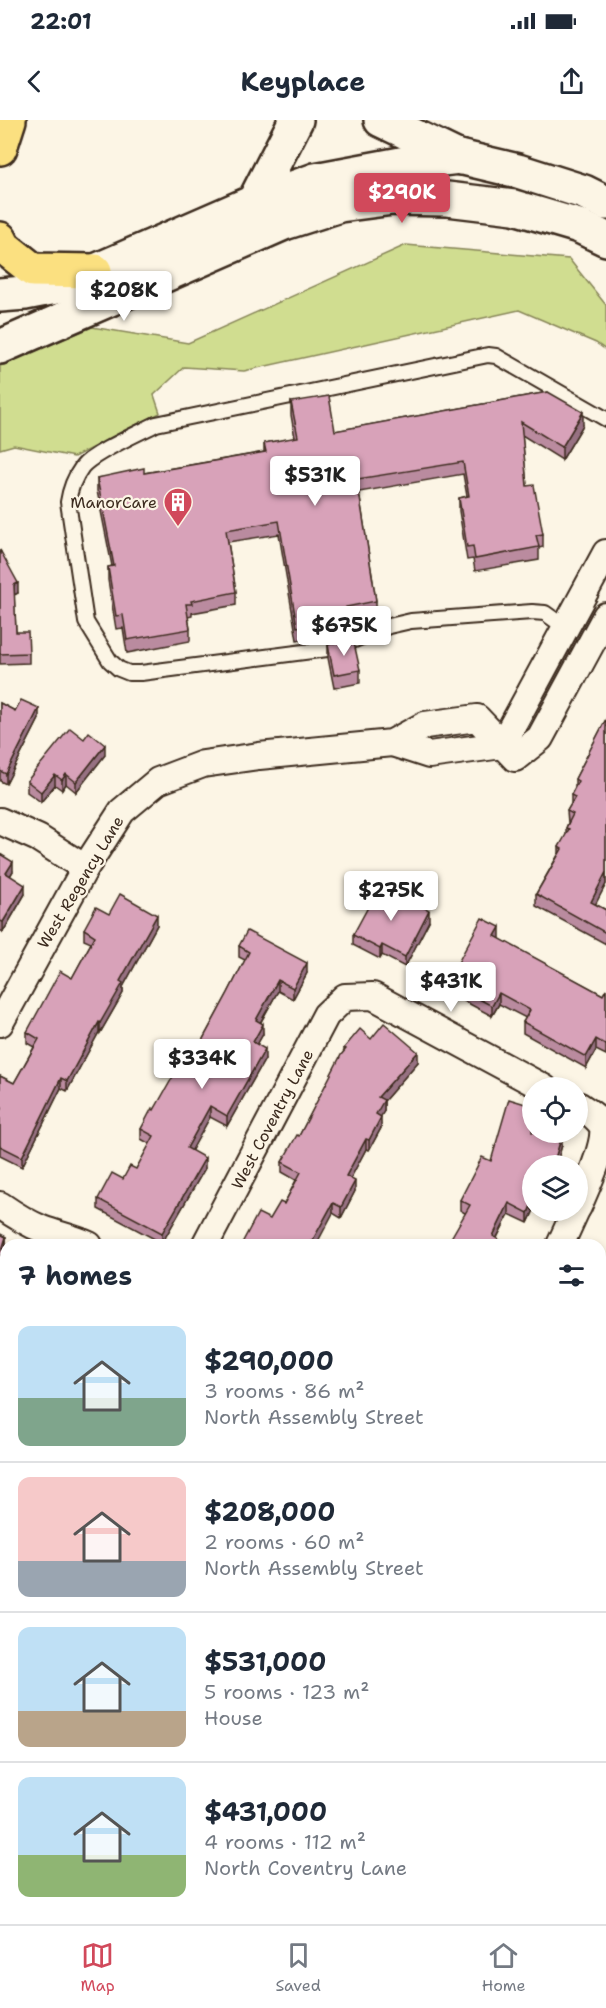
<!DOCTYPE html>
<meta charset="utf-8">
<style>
:root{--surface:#fff;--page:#f6f6f7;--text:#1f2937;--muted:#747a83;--line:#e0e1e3;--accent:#d1495b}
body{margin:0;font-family:"Shantell Sans",sans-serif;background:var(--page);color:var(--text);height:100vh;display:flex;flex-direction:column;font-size:22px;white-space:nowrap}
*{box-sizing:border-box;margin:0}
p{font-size:20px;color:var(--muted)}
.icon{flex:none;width:33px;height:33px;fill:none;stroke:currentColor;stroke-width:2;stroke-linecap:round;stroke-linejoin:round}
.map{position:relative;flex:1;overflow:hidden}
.drawer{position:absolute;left:0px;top:1119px;width:606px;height:686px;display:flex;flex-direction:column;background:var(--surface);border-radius:18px 18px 0 0;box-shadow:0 3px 9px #0003}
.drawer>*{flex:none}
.tools{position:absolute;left:522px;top:957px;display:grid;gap:12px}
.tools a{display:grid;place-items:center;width:66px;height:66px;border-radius:50%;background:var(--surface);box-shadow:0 3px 9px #0003;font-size:30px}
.price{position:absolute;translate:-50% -51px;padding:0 14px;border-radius:6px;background:#fff;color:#222;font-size:20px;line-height:39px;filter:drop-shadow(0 2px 3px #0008)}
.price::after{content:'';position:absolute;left:50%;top:36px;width:18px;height:14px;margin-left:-9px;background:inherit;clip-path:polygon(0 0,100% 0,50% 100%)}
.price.selected{background:var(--accent);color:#fff}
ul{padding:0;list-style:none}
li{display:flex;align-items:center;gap:18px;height:150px;padding:0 18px}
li+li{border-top:2px solid var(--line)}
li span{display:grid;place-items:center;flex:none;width:168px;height:120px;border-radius:12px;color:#555}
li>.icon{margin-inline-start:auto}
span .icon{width:72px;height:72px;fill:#fffc;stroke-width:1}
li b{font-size:26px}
h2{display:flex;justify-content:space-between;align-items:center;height:72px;padding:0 18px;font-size:26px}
.status{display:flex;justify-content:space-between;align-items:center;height:42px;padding:0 30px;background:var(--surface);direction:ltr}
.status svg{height:16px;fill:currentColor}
header{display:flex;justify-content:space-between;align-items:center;height:78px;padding:0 18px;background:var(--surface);font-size:27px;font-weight:700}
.menu{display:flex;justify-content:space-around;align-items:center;height:84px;border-top:2px solid var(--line);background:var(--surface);font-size:16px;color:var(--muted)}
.menu a{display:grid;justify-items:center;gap:3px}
.menu .selected{color:var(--accent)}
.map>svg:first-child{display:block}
.green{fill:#d0dd90;stroke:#868457;stroke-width:1.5}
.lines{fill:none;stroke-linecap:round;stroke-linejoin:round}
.lane-casing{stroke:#3b2a1e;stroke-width:18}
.street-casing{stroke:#3b2a1e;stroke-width:30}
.secondary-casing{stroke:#3b2a1e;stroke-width:38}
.primary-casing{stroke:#3b2a1e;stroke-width:38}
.lane{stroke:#fcf5e5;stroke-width:14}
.street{stroke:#fcf5e5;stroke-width:26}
.secondary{stroke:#fcf5e5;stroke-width:33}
.primary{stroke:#fbe080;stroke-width:33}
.wall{fill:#ba8b9f;stroke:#3b2a1e;stroke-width:1.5}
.shaded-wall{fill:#977182;stroke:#3b2a1e;stroke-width:1.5}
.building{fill:#d8a2b9;stroke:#3b2a1e;stroke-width:1.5}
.labels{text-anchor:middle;stroke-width:4.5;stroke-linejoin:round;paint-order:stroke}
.poi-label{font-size:16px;fill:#3b2a1e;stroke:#fcf5e5;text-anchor:end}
.street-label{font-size:16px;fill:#3b2a1e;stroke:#fcf5e5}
</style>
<div class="status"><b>22:01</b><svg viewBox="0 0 49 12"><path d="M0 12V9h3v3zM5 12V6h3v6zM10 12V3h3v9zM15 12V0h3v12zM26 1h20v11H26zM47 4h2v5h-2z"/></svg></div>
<header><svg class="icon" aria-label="back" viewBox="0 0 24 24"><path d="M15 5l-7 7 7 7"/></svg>Keyplace<svg class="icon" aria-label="share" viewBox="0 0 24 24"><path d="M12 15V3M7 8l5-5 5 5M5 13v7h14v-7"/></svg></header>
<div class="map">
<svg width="606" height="1804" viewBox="0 0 606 1804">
<rect width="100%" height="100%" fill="#fcf5e5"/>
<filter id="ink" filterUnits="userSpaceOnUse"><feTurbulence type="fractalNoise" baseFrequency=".0167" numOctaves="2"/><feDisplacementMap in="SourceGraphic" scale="12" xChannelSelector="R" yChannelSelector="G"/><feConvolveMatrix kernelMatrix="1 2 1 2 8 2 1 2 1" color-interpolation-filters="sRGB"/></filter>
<g filter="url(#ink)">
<g class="green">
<path d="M406 125 569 139 606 185V230L596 223 519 190 244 251 184 247 154 275 160 293 74 337 14 325 0 329V246L92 207 188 223Z"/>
<path d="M606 1144V1662L600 1659V1155Z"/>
<path d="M0 1227 6 1231V1648L0 1640Z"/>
<path d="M600 1660 606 1663V1804H97L95 1799 600 1798Z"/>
</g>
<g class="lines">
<g class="lane-casing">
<path id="lane" d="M566 508 545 493 532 492 411 501 389 506 335 528 141 553H129L119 549 110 541 86 502 68 382C70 369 74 358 82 347 93 333 139 313 156 304L488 235 496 236 606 299"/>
</g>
<g class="street-casing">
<g id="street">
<path d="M392 623 429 635 502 625"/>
<path d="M502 625 606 433"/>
<path d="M0 701 38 718 85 748"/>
<path d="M0 903 85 748 122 691 158 661 203 644 259 636 392 623 425 605 477 598 515 638 540 618 606 496"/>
<path d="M578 985C587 991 597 996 603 1007 606 1026 586 1068 578 1087"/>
<path d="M0 1085C13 1094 27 1103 42 1109 58 1115 74 1118 89 1125"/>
<path d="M205 1125 326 895 345 877 373 876 544 968"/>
<path d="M560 1125 576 1090"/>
</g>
</g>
<g class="secondary-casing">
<g id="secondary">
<path d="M381 0 460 38"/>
<path d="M254 82 296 0"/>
<path d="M0 175 25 173 61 166 254 82 315 60 401 44 459 37 518 51 584 72 606 83"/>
<path d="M0 227 284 103 340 85 393 78 447 79 514 87 579 106 606 119"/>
</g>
</g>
<g class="primary-casing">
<g id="primary">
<path d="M0 28 9 0"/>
<path d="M0 119 4 127 33 150 95 151"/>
</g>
</g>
<use href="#lane" class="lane"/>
<use href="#street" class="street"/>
<use href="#secondary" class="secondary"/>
<use href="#primary" class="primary"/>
</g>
<g class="wall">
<path d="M548 272 583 305 562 340 522 315 527 366 543 414V427L539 428V440L475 451 473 439 467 440 459 391V378L467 376 463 354 359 372 376 481V494L347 499V513L333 519 324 520 323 516 297 520 279 414 228 422 236 472V485L192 493V496L188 497 190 509V521L127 533 123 508 116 509 108 460V447L112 446 97 371V358L144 353 264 332V323L295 318 291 295V282L335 311Z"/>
<path d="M0 430 18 473 14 475 16 512 29 533V543L0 544Z"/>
<path d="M350 524 360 550V563L334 568 328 538V525Z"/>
<path d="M0 583 15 591 39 599 6 664 0 661Z"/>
<path d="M606 599V764L595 784 606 790V824L536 786V774L559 733V727L566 716V708L568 703 567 691 571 684V675L575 668V659Z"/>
<path d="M84 619 105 635 76 672 66 664 62 670 55 665 41 682 27 672V661Z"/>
<path d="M0 734 13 751 10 756 25 774 3 812 0 810Z"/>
<path d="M109 794 157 805 123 867V873L100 913 99 912 67 971 61 968 22 1047 0 1036V956L14 963 34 927 27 923V912L72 858 91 823 84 820V809Z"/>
<path d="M429 801 405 847 382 835 380 839 353 825V815Z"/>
<path d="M500 818 499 819 603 875 606 869V935L596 930 586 948 523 913V902L526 898 499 884 492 896 464 881 465 869 453 862V852Z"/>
<path d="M239 826 307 853 293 879 278 871 261 902 263 914 257 924 265 939 227 1006 210 997 191 1031 205 1048 162 1123 98 1089V1079L136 1049 150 1024 141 1019V1009L154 990 190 943 228 873 245 840 239 837Z"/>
<path d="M371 919 418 942 384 981V991L380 997 381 1008 369 1030 366 1029 350 1059 355 1071 341 1098 333 1093 270 1099 284 1084 296 1060 282 1052V1042L299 1016 344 931V928Z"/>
<path d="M532 1012 562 1025 556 1046H532V1090H534L528 1103 509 1094 497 1118 501 1125 465 1093 460 1090V1080L491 1041Z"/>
<path d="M0 1114 6 1117V1128L5 1132 6 1133V1194L0 1191Z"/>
</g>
<g class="shaded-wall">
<path d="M583 292V305L562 340V327Z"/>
<path d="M18 463V473L14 475V465Z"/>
<path d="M347 501V513L333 519V506Z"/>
<path d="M39 588V599L6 664V654Z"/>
<path d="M105 625V635L76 672V662Z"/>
<path d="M66 654V664L62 670V660Z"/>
<path d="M55 655V665L41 682V672Z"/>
<path d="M13 742V751L6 763V753Z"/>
<path d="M606 752V764L591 793V782Z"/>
<path d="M25 765V774L3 812V802Z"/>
<path d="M429 790V801L405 847V837Z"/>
<path d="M157 795V805L123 867V873L100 913V903L120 861Z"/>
<path d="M500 807V818L495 827V816Z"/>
<path d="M382 825V835L380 839V829Z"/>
<path d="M307 843V853L293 879V868Z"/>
<path d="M278 860V871L256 910V900Z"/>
<path d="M499 873V884L492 896V886Z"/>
<path d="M99 902V912L67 971V961Z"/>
<path d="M263 904V914L253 932V922Z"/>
<path d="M596 919V930L586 948V937Z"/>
<path d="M265 929V939L227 1006V996Z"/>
<path d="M418 932V942L384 981V991L376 1005V994L378 977Z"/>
<path d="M61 958V968L22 1047V1037Z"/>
<path d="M210 986V997L187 1039V1028Z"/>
<path d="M381 997V1008L369 1030V1020Z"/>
<path d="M562 1015V1025L556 1046H554V1042Z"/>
<path d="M366 1019V1029L346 1067V1056Z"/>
<path d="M205 1038V1048L162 1123V1113Z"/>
<path d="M355 1061V1071L341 1098V1087Z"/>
<path d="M333 1083V1093L316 1125H310Z"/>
<path d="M509 1083V1094L493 1125V1116Z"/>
<path d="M532 1083V1090H534L528 1103V1093Z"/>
<path d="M6 1117V1128L2 1141V1130Z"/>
</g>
<g class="building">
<path d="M548 272 583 292 562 327 521 302 527 366 534 365 543 414 536 415 539 427 475 439 473 426 467 427 459 378 469 376 463 342 357 359 376 481 346 487 347 501 333 506 324 508 323 503 297 507 279 401 226 410 236 472 191 481 192 484H186L190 509 127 520 123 495 116 496 108 447 114 446 97 358 144 348V353L266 332 264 323 298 317 291 282 329 276 335 311Z"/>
<path d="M0 430 18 463 14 465 16 512H28L29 533 0 534Z"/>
<path d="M349 519 350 524 354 523 360 550 334 555 328 525Z"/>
<path d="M21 580 39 588 6 654 0 651V583L15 591Z"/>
<path d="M606 599V752L591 782 606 790V813L536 774 562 729 559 727 569 709 566 708 573 694 567 691 575 677 571 675 578 661 575 659Z"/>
<path d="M70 608 84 619 89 612 105 625 76 662 66 654 62 660 55 655 41 672 27 661Z"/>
<path d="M0 734 13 742 6 753 25 765 3 802 0 801Z"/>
<path d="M380 765 429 790 405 837 382 825 380 829 353 815Z"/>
<path d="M120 774 157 795 120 861 123 863 100 903 99 902 67 961 61 958 22 1037 0 1026V991L2 987 0 986V956L14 963 39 919 27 912 60 851 72 858 95 816 84 809 96 787 109 794Z"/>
<path d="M482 798 500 807 495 816 603 875 606 869V925L596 919 586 937 523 902 530 890 499 873 492 886 464 871 470 861 453 852Z"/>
<path d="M247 811 307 843 293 868 278 860 256 900 263 904 253 922 265 929 227 996 210 986 187 1028 205 1038 162 1113 98 1079 112 1053 123 1059 130 1046 136 1049 154 1016 141 1009 152 988 154 990 175 953 180 956 188 942 190 943 228 873 249 832 239 826Z"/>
<path d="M384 903 418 932 378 977 384 980 376 994 381 997 369 1020 366 1019 346 1056 355 1061 341 1087 333 1083 310 1125H241L258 1093 270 1099 280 1082 284 1084 301 1052 282 1042 297 1015 299 1016 341 935 346 929 344 928 360 909 371 919Z"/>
<path d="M509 979 532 986V1012H553L562 1015 554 1042 552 1041 551 1046H532V1083L528 1093 509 1083 493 1116 501 1121 499 1125H447L470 1085 460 1080 482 1037 491 1041Z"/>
<path d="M0 1114 6 1117 2 1130 6 1133V1184L0 1181Z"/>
<path d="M6 1782V1798H24L27 1804H0V1785Z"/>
</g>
</g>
<defs>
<g id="building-pin" transform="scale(1.5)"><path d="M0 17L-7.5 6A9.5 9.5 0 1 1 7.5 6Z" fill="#d1495b" stroke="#fcf5e5"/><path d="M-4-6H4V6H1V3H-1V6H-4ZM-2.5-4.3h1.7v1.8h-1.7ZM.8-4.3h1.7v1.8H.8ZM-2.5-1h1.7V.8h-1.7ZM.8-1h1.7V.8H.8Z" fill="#fff"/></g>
</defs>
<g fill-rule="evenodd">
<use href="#building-pin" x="178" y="382"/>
</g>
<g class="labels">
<g class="poi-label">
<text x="157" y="388">ManorCare</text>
</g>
<g class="street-label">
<text transform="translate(80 762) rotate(-59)" y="6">West Regency Lane</text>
<text transform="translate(272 999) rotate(-62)" y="6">West Coventry Lane</text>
</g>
</g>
</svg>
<div class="tools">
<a><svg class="icon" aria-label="locate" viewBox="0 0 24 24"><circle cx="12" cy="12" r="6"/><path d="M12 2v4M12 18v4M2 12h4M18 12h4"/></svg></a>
<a><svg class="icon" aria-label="layers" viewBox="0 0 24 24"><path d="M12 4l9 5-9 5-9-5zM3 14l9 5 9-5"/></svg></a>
</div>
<b class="price selected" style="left:402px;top:104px">$290K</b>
<b class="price" style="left:124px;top:202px">$208K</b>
<b class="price" style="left:315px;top:387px">$531K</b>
<b class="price" style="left:344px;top:537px">$675K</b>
<b class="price" style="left:391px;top:802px">$275K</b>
<b class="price" style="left:451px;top:893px">$431K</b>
<b class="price" style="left:202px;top:970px">$334K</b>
<section class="drawer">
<h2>7 homes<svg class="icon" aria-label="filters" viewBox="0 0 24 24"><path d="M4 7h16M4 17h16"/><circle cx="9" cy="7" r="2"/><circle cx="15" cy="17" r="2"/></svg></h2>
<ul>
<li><span style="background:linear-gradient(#bfe0f5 60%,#7fa58c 0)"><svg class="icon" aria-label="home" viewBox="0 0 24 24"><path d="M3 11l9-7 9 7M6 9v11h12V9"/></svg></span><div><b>$290,000</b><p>3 rooms · 86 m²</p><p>North Assembly Street</p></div></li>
<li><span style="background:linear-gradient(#f6c9c9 70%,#9aa5b1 0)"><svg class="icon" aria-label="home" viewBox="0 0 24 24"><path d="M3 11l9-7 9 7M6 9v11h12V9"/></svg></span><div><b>$208,000</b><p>2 rooms · 60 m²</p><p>North Assembly Street</p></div></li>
<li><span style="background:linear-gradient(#bfe0f5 70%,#b9a48a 0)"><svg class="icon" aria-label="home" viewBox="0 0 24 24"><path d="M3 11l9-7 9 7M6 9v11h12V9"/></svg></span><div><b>$531,000</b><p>5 rooms · 123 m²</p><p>House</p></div></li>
<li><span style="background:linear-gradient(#bfe0f5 65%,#8fb573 0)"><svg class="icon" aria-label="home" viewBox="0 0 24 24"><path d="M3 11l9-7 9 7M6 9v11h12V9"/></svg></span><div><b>$431,000</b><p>4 rooms · 112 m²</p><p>North Coventry Lane</p></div></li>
</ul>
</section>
</div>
<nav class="menu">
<a class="selected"><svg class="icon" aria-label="map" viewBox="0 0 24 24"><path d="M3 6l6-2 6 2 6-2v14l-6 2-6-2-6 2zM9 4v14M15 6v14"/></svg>Map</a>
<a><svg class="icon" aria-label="saved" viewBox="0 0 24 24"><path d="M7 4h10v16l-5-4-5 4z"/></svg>Saved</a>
<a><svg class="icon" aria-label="home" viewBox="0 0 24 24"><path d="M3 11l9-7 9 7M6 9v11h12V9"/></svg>Home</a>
</nav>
